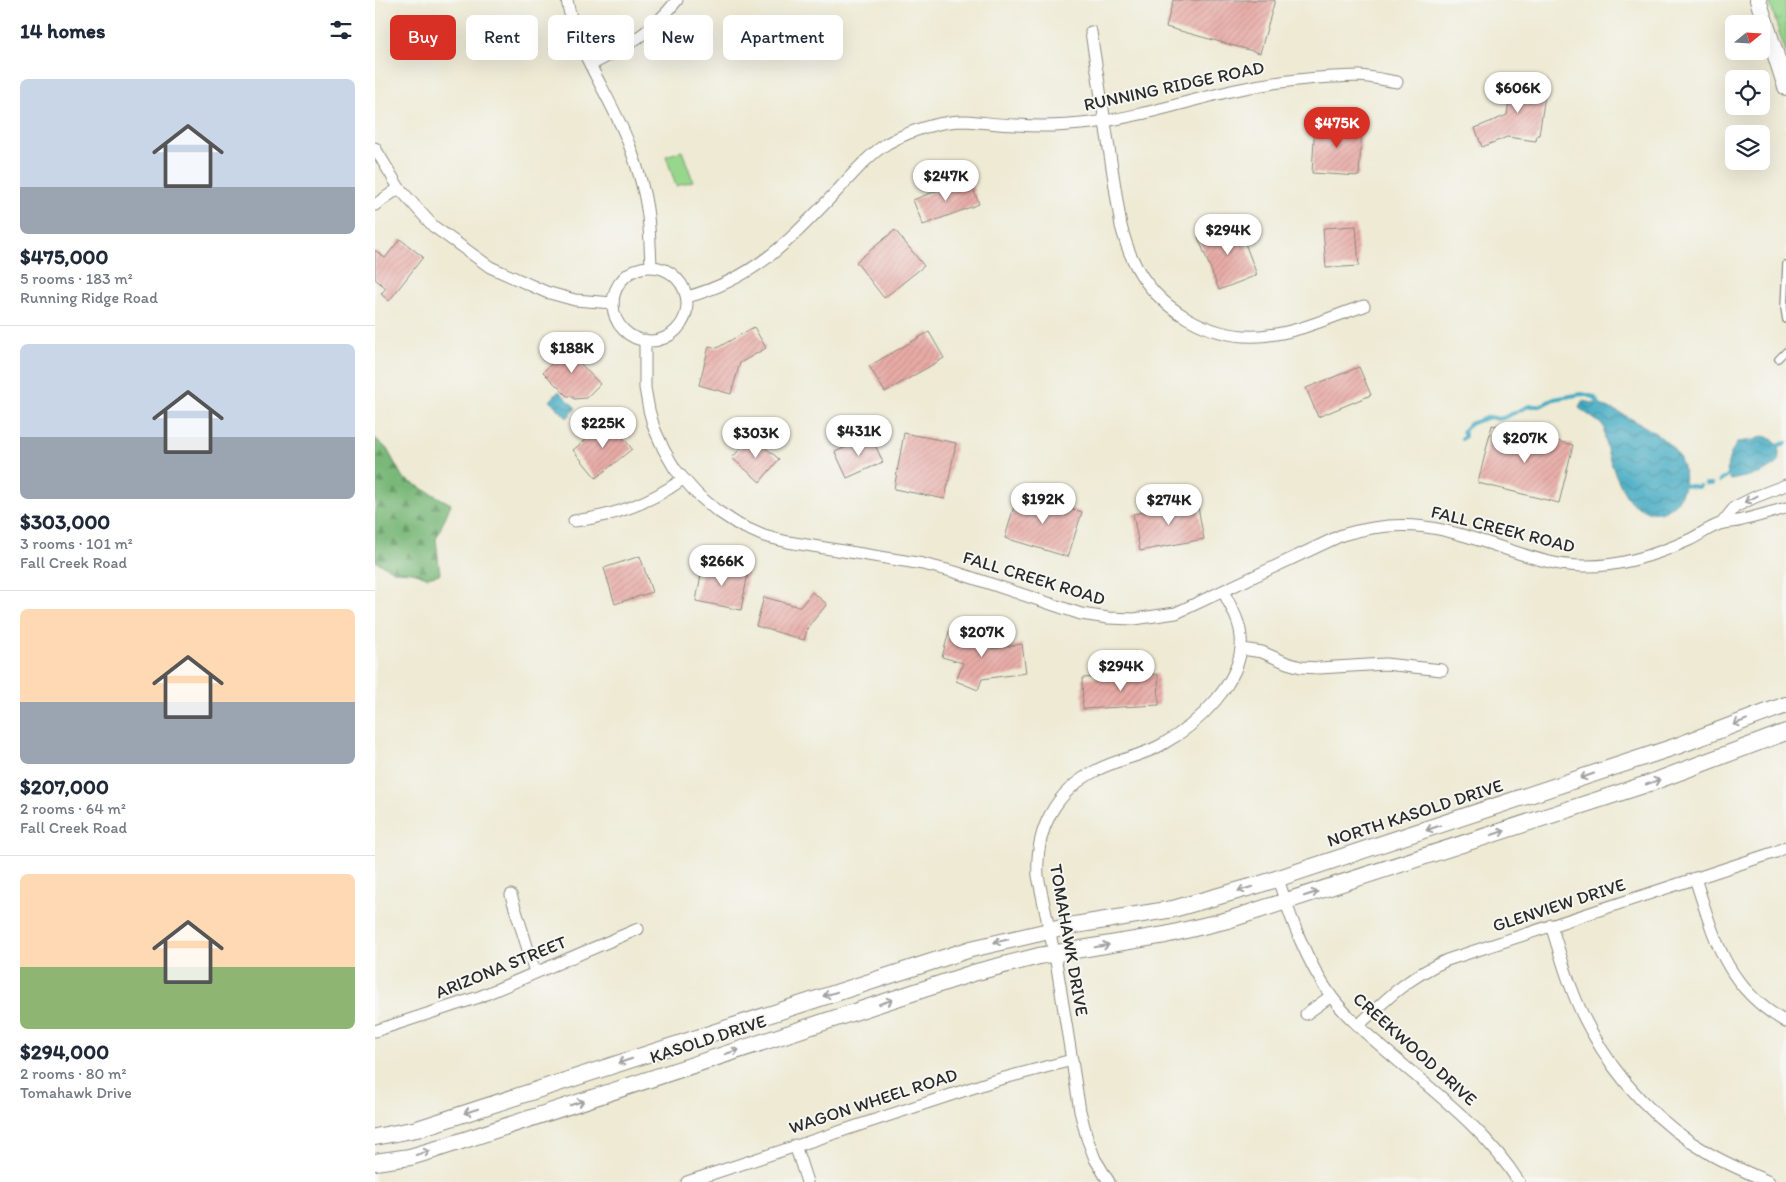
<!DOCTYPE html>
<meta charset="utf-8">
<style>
:root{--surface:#fff;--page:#f6f6f7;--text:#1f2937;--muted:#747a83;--line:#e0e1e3;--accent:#d93025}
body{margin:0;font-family:Itim,sans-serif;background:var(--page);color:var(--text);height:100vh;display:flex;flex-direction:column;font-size:19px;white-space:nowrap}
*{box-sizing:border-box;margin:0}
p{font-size:16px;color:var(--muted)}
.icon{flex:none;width:28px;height:28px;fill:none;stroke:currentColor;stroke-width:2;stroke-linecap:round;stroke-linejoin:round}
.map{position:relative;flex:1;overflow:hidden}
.panel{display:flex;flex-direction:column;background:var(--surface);width:375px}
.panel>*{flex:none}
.top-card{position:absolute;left:15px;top:15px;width:475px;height:45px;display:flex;gap:10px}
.needle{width:32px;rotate:72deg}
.controls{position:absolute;left:1350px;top:15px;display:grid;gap:10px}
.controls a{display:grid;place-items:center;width:45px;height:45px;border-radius:8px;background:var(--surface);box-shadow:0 5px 20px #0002;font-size:25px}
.price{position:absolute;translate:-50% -42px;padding:0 11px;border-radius:18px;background:#fff;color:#222;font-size:16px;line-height:32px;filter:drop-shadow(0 1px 2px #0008)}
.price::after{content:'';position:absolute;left:50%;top:30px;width:15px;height:11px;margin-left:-8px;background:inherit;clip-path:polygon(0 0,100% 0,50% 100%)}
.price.selected{background:var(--accent);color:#fff}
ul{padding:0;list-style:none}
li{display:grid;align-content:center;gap:10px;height:265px;padding:0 20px}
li+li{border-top:1px solid var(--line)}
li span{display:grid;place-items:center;height:155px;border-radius:8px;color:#555}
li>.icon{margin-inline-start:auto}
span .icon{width:90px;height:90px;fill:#fffc;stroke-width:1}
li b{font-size:21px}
h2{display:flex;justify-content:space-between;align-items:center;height:60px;padding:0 20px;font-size:21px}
.pill{padding:0 18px;border-radius:8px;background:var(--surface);box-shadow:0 5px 20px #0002;font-size:18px;line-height:45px}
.pill.selected{background:var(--accent);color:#fff}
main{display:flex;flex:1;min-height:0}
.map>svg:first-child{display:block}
.grass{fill:url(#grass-tufts);stroke:#61815c}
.forest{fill:url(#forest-firs);stroke:#527252}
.pitch{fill:#97d78d;stroke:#61815c}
.water{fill:url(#water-waves);stroke:#376a76}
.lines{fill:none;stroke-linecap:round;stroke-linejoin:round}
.stream{stroke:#43aac2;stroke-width:4}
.building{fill:url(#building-hatch)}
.lane-casing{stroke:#8c8a80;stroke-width:8}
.street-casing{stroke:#8c8a80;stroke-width:13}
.secondary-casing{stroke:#8c8a80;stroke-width:18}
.lane{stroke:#fff;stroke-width:5.5}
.street{stroke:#fff;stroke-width:11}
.secondary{stroke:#fff;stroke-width:16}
.oneway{stroke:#a0a0a0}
.labels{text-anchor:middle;stroke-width:4;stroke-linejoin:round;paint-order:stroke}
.street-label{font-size:18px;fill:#2b2b2b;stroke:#f6f6f2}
</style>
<main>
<section class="panel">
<h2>14 homes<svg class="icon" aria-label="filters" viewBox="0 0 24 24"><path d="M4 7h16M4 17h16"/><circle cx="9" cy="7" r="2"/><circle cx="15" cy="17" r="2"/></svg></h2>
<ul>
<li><span style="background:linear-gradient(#c9d6e8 70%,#9aa5b1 0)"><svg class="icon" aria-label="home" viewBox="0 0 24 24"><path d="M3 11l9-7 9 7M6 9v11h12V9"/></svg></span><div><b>$475,000</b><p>5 rooms · 183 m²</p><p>Running Ridge Road</p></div></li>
<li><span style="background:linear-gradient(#c9d6e8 60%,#9aa5b1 0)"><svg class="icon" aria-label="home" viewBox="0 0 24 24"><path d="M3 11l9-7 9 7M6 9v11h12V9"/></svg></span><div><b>$303,000</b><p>3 rooms · 101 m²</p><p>Fall Creek Road</p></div></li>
<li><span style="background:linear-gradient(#ffd9b3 60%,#9aa5b1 0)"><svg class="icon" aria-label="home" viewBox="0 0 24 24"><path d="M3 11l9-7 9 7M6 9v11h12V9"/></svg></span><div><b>$207,000</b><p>2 rooms · 64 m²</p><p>Fall Creek Road</p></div></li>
<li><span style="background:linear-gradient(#ffd9b3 60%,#8fb573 0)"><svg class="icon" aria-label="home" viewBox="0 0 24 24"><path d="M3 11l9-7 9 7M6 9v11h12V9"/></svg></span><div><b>$294,000</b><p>2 rooms · 80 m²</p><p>Tomahawk Drive</p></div></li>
</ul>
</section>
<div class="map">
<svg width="1411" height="1182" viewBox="0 0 1411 1182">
<defs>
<pattern id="grass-tufts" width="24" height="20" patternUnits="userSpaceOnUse" patternTransform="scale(1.25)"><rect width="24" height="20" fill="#97d78d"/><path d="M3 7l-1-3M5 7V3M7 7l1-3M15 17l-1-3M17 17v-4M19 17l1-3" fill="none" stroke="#82b97a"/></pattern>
<pattern id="forest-firs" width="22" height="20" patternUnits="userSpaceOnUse" patternTransform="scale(1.25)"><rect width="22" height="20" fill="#79b878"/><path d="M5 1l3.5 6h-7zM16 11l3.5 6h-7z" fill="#639663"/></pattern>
<pattern id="water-waves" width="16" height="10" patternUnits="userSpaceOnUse" patternTransform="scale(1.25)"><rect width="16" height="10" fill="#43aac2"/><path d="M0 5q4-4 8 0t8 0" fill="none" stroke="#388b9e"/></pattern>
<pattern id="building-hatch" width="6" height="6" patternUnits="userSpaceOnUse" patternTransform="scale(1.25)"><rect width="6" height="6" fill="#e8aba6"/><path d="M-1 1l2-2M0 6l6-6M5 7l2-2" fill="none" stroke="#c7938f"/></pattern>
</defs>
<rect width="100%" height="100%" fill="#f6f6f2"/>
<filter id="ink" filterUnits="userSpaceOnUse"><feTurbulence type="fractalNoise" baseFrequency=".02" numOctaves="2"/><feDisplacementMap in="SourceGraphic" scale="10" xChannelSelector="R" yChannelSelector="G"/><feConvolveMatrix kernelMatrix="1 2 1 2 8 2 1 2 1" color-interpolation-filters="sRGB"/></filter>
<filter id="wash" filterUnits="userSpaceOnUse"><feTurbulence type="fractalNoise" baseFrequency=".0096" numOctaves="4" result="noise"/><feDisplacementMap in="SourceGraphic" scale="20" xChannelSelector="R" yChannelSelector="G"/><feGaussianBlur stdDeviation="1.12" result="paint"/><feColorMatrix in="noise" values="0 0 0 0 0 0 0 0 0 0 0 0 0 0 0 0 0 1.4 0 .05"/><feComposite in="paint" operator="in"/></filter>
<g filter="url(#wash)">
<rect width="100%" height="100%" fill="#eeead4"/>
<path class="grass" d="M1394 0H1411V54Z"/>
<path class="forest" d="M0 438 12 449 28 478 76 504 61 539 65 574 52 577 37 572 19 571 0 561Z"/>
<path class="pitch" d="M307 151 318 181 301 186 291 156Z"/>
<g class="water">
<path d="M184 391 201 408 192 418 175 401Z"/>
<path d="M1207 401C1232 404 1256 418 1277 431 1289 439 1302 449 1307 464 1318 492 1293 526 1263 507 1253 502 1248 490 1243 480 1235 462 1229 445 1229 426L1204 408Z"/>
<path d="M1388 436C1403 439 1406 449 1403 463L1387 473 1356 480C1347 470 1356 451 1363 442L1378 440Z"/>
</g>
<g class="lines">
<g class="stream">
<path d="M1087 439 1090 436 1088 431 1095 424 1105 420 1115 417 1123 419 1128 418 1154 406H1165L1179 399 1207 394 1219 397 1224 404"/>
<path d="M1402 446 1411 443"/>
<path d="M1345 481 1353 476"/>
<path d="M1331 484H1337"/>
<path d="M1309 485 1322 487 1325 486"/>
</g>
</g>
<g id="blocks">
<g class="building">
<path d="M798 0H900L885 53 791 27Z"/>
<path d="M1142 76 1161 78 1160 80 1172 82 1164 135H1162L1161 141 1132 137 1107 147 1100 128 1132 115 1134 100 1137 101Z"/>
<path d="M940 122 987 125 984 176 937 173Z"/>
<path d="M594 178 604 204 548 225 538 200Z"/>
<path d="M862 222 882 275 844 290 823 237Z"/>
<path d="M981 226 984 266 951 268 948 228Z"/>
<path d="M520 230 549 266 509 298 481 262Z"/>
<path d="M25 239 48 257 14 301 6 294 11 288 0 279V250L10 258Z"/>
<path d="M379 327 391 348 365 363 356 394 324 385 334 346 342 348Z"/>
<path d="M554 332 569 358 510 392 494 366Z"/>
<path d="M201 340 210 350 201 359 225 384 211 398 199 399 197 396H192L168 372Z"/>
<path d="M984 367 996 395 943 417 931 388Z"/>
<path d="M235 420 257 449 221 478 198 450Z"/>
<path d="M1117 425 1198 445 1184 503 1103 483Z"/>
<path d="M529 433 581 443 570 499 519 489Z"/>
<path d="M376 436 404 459 385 482 357 458Z"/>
<path d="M496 436 508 462 472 478 460 452Z"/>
<path d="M643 492 707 512 693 557 630 538Z"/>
<path d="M822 502 829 539 765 551 758 514Z"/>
<path d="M265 556 277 592 240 604 229 568Z"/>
<path d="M328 564 373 573 366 610 321 601Z"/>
<path d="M437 592 452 604 433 627 429 640 381 626 389 597 425 607Z"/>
<path d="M575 628 619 642 617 649 647 644 651 673 607 679 603 690 581 681 588 663 567 657Z"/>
<path d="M783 674 784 705 708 709 707 678Z"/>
</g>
</g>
</g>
<g filter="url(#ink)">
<use href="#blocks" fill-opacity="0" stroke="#8c8a80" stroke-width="1"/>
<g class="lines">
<g class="lane-casing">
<g id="lane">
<path d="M1411 264 1409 308 1411 320"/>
<path d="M1403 359 1411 351"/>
</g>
</g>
<g class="street-casing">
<g id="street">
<path d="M192 0C201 53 237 97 255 147 262 166 269 188 272 209 275 228 275 247 276 266"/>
<path d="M716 32 746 226C749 237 752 248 757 258 780 309 838 343 894 335 927 331 958 316 989 306"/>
<path d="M216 65C250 47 278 32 302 0"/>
<path d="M0 148 24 188 58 226 115 267 171 292 200 300 238 303"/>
<path d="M0 205 24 188"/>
<circle cx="275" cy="304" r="37"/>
<path d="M312 297C381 278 414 241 462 191 478 174 493 155 513 143 537 130 563 121 591 121 608 122 625 125 642 125 666 127 691 126 716 123 765 117 812 101 860 90 892 83 924 79 957 77 965 77 975 76 984 76 997 77 1010 80 1022 82"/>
<path d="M270 340V388L274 410 279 428 289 450 300 469 322 494 341 510 364 525 389 536 413 542 548 564 580 572 706 614 733 618 759 619 801 613 967 535C1034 515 1070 529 1134 550 1158 558 1182 566 1208 566 1244 567 1281 555 1314 540 1325 535 1336 526 1348 523 1354 522 1361 522 1367 520 1382 517 1396 512 1411 508"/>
<path d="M199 521C240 516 275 503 308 479"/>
<path d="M1347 523 1360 507 1380 497 1411 485"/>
<path d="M867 649 887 652 912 663 926 667 944 668 1010 664 1067 670"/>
<path d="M1320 878C1340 940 1351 988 1411 1022"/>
<path d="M903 879C916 919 931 961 956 996 974 1020 999 1040 1021 1059 1066 1097 1112 1132 1144 1182"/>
<path d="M136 895 160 972"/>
<path d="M1176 925C1187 960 1197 997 1215 1029 1242 1080 1284 1125 1335 1154 1354 1165 1374 1173 1394 1182"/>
<path d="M931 1014 956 996"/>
<path d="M984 1025C1013 997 1034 977 1072 960L1401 852 1411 847"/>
<path d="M0 1031 104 997 263 929"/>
<path d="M420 1145 432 1182"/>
<path d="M312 1182 618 1081 697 1060"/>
<path d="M734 1182 720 1159 712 1138 705 1111 682 967 663 876C660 830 680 791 722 770 742 759 765 757 786 745 821 726 870 681 866 637 865 621 855 605 848 591"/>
</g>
</g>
<g class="secondary-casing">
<g id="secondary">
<path d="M1383 0 1411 87"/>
<path d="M0 1137 42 1129 596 949 700 925 798 909 883 885 1302 746 1411 705"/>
<path d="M0 1162 35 1157 62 1149 598 973 664 956 790 935 853 920 1275 783 1411 732"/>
</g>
</g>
<use href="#lane" class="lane"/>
<use href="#street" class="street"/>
<use href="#secondary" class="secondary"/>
</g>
<defs><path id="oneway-shaft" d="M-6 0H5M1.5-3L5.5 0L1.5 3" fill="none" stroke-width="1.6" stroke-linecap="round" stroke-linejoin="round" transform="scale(1.25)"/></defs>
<g class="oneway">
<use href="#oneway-shaft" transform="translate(1376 499) rotate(153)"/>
<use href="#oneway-shaft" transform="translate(1365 722) rotate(159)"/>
<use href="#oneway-shaft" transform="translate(1212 776) rotate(161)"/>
<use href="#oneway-shaft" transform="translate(1278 782) rotate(-20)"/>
<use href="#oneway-shaft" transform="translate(1058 828) rotate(161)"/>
<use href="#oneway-shaft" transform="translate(1123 833) rotate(-18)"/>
<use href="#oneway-shaft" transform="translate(870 889) rotate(163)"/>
<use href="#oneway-shaft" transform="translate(936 894) rotate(-18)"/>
<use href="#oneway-shaft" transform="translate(626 941) rotate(168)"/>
<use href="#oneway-shaft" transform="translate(727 946) rotate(-9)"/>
<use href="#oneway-shaft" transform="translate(455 994) rotate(162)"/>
<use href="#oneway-shaft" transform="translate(511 1002) rotate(-18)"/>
<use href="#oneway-shaft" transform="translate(357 1052) rotate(-18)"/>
<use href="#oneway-shaft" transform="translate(250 1061) rotate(162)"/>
<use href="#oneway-shaft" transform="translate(202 1103) rotate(-18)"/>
<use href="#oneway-shaft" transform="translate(96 1111) rotate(162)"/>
<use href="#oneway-shaft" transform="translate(48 1153) rotate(-16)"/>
</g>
</g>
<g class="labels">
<g class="street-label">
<text transform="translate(799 86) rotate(-12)" y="6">RUNNING RIDGE ROAD</text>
<text transform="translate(1128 529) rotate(14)" y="6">FALL CREEK ROAD</text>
<text transform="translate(659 578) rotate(17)" y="6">FALL CREEK ROAD</text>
<text transform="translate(1040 813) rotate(-18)" y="6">NORTH KASOLD DRIVE</text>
<text transform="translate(1184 905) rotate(-18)" y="6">GLENVIEW DRIVE</text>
<text transform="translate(694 940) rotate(80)" y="6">TOMAHAWK DRIVE</text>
<text transform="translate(126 967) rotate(-22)" y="6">ARIZONA STREET</text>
<text transform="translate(333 1039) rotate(-18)" y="6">KASOLD DRIVE</text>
<text transform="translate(1040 1049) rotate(42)" y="6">CREEKWOOD DRIVE</text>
<text transform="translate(498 1101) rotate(-18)" y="6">WAGON WHEEL ROAD</text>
</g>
</g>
</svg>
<div class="controls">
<a><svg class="needle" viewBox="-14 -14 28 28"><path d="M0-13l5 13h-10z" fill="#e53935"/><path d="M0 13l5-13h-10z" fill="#747a83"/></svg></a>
<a><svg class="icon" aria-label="locate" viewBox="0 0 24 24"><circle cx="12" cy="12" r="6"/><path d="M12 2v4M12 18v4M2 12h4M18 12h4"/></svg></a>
<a><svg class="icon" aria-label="layers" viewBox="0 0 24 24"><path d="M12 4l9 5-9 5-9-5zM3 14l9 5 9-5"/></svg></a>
</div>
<b class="price" style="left:1143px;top:114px">$606K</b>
<b class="price selected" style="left:962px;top:149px">$475K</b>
<b class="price" style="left:571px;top:202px">$247K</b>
<b class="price" style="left:853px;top:256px">$294K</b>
<b class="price" style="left:197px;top:374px">$188K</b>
<b class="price" style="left:228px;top:449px">$225K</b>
<b class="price" style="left:484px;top:457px">$431K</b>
<b class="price" style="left:381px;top:459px">$303K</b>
<b class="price" style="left:1150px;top:464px">$207K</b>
<b class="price" style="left:668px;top:525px">$192K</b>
<b class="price" style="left:794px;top:526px">$274K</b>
<b class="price" style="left:347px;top:587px">$266K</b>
<b class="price" style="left:607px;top:658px">$207K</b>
<b class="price" style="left:746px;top:692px">$294K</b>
<div class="top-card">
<a class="pill selected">Buy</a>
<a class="pill">Rent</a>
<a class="pill">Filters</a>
<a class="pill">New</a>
<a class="pill">Apartment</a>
</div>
</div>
</main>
